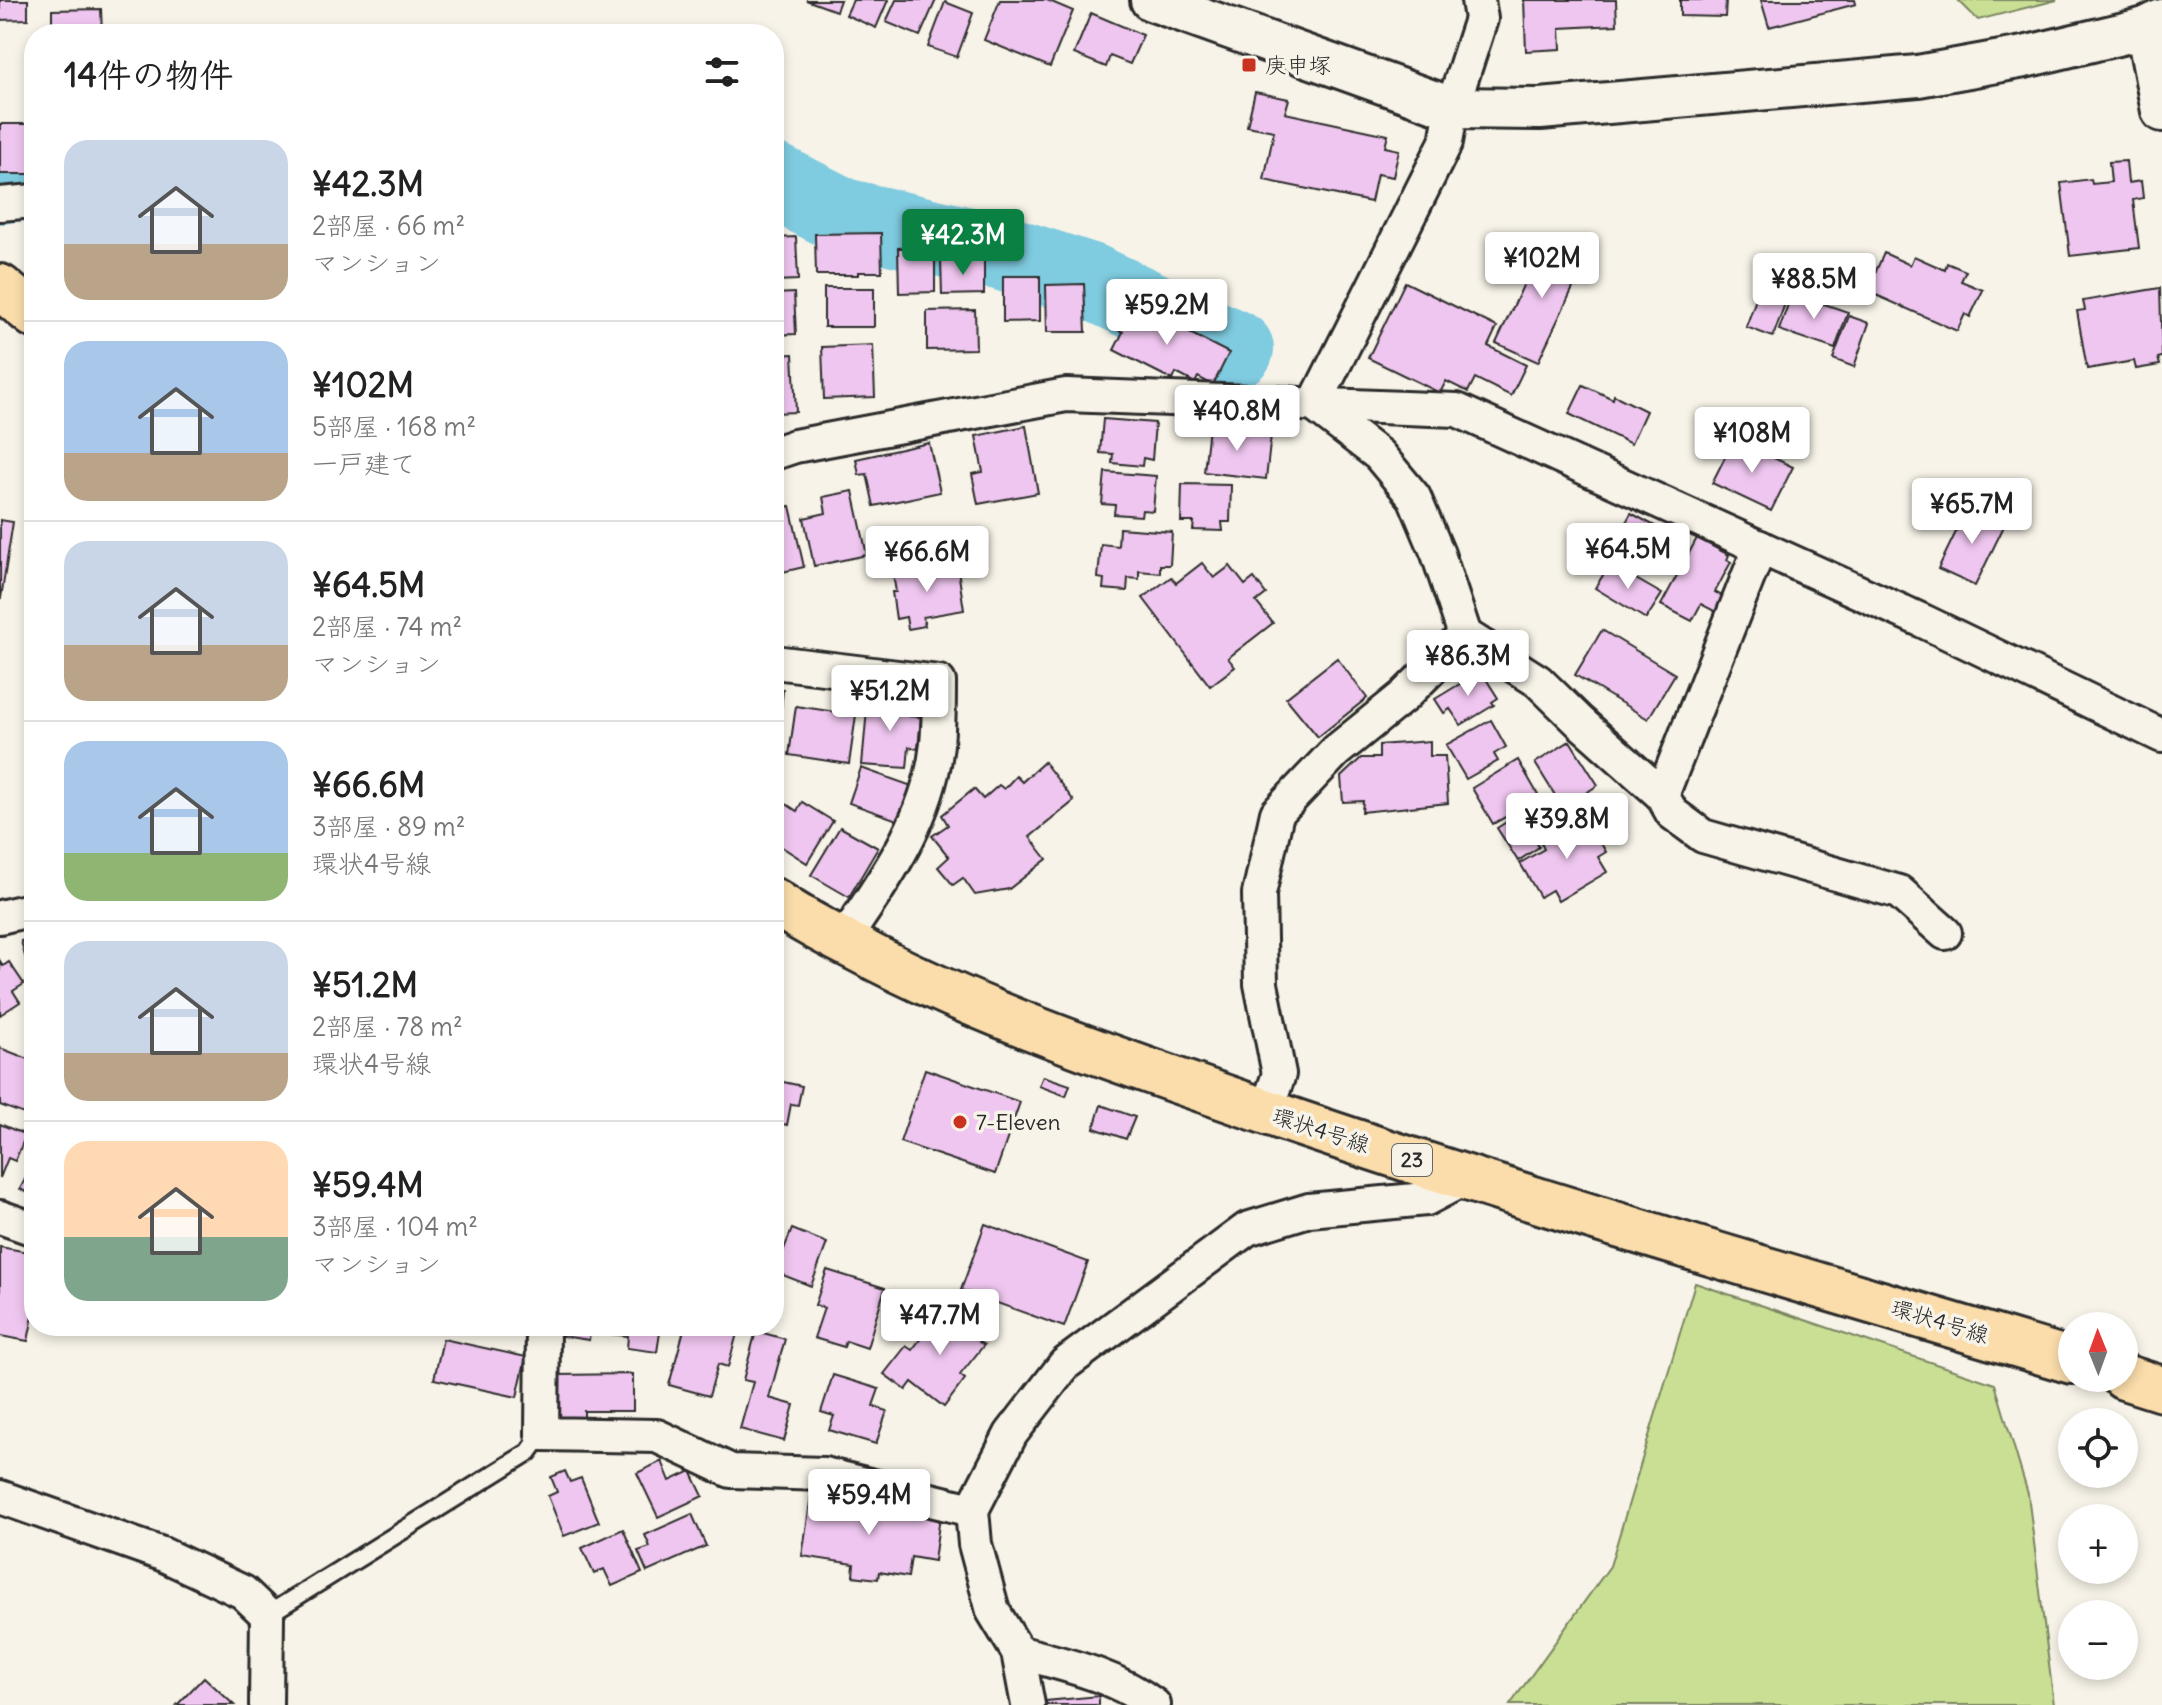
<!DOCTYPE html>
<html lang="ja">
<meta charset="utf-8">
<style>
:root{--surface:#fff;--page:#f6f6f6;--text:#222;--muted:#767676;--line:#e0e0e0;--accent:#0b8043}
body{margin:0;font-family:Delius,"Klee One",sans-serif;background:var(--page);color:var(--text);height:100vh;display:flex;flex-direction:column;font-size:30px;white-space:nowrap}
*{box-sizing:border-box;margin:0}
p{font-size:26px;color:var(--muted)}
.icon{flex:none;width:44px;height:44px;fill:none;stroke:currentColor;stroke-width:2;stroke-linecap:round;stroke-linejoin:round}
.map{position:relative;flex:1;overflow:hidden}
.side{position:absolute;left:24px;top:24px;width:760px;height:1312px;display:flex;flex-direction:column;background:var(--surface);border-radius:32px;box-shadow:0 4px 12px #0003}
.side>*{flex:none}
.needle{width:52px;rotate:359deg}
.tools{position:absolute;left:2058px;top:1312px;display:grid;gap:16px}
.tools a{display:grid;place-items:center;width:80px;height:80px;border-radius:50%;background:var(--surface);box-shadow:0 4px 12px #0003;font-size:40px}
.price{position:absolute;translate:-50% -68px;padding:0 18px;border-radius:8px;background:#fff;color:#222;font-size:26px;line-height:52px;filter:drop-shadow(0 2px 4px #0008)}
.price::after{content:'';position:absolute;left:50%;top:48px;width:24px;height:18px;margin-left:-12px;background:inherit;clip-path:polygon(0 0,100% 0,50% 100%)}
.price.on{background:var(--accent);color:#fff}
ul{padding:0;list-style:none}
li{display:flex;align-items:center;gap:24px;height:200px;padding:0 40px}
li+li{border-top:2px solid var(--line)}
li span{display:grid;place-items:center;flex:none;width:224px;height:160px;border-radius:24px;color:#555}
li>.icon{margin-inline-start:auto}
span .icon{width:96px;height:96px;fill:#fffc;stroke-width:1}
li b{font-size:34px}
h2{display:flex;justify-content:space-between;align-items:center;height:96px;padding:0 40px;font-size:34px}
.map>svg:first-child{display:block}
.green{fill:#c9df94;stroke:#7a8560;stroke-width:2}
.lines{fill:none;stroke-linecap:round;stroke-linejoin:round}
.river{stroke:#7fcbdf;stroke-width:76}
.building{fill:#efc6ef;stroke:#2b2b2b;stroke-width:2}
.service-casing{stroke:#2b2b2b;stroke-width:22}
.minor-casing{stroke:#2b2b2b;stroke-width:38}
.tertiary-casing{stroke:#2b2b2b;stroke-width:46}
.primary-casing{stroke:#2b2b2b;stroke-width:50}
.service{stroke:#f7f3e8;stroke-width:16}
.minor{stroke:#f7f3e8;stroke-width:32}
.tertiary{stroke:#f7f3e8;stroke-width:40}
.primary{stroke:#fbddab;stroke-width:44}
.poi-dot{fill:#c8321e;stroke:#f7f3e8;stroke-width:3}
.labels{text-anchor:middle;stroke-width:7;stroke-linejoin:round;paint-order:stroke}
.shield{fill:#f7f3e8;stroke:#686764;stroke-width:2}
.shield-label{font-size:20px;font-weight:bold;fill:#2b2b2b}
.poi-label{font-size:22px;fill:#2b2b2b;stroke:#f7f3e8;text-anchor:start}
.street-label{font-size:22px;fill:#2b2b2b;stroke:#f7f3e8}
</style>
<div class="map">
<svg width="2162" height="1705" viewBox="0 0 2162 1705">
<rect width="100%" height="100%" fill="#f7f3e8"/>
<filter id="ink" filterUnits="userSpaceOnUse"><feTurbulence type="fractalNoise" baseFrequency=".0125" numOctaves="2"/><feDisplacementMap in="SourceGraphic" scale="16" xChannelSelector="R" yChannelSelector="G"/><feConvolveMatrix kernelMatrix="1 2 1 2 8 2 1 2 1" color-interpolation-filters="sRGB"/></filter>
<g filter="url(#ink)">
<g class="green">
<path d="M1958 0H2057L1978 20Z"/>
<path d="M1695 1283 1995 1384 2028 1494 2054 1705H1510L1610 1566Z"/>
</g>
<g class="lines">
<g class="river">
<path d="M774 181 843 216 1003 253 1090 281 1236 349"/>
<path d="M0 186 34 181"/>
</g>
</g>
<g class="building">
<path d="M0 0H28V19L0 20Z"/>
<path d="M806 0H840L836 11Z"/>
<path d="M853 0H888L876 28 846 15Z"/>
<path d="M896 0H936L920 36 886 22Z"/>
<path d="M1000 0H1047L1073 11 1050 67 984 40Z"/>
<path d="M1524 0H1616L1617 25 1560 28 1561 49 1526 51Z"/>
<path d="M1680 0H1726L1725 17 1680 16Z"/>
<path d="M1761 0H1855L1856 4 1769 27Z"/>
<path d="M945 2 973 13 957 57 928 47Z"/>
<path d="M101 9 102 34H52V10Z"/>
<path d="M1091 13 1143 35 1130 64 1110 56 1106 67 1074 54Z"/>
<path d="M1255 92 1289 99 1285 113 1388 135 1385 147 1399 150 1393 177 1377 174 1371 202 1264 180 1274 131 1247 126Z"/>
<rect x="0" y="124" width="34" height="50"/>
<path d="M2126 161 2128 183 2141 181 2143 198 2133 200 2139 248 2070 256 2061 183 2091 179 2092 184 2111 182 2109 162Z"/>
<path d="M881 233 882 272H858V275H816L815 234Z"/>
<path d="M796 237 798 280 774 281V238Z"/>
<path d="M1546 237 1588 256 1538 362 1496 343Z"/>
<path d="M935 247V292L899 293 898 248Z"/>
<path d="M1884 253 1910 265 1914 256 1945 270 1947 263 1966 271 1961 281 1983 290 1970 317 1965 314 1957 331 1867 291Z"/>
<path d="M941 259H984V294L942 295Z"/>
<path d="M1003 276H1040V321L1003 322Z"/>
<path d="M1405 282 1497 327 1488 346 1526 365 1511 396 1475 378 1468 392 1446 381 1440 393 1368 358Z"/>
<path d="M1084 284 1086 332H1047L1046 285Z"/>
<path d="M1777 284 1790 289 1773 337 1746 327 1761 285 1775 290Z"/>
<rect x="824" y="288" width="50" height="39"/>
<path d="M2160 288 2162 357 2158 358 2160 365 2136 369 2134 361 2087 369 2077 311 2085 310 2083 301Z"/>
<path d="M794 293 796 334 774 335V294Z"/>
<path d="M1792 293 1848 312 1835 349 1779 330Z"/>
<path d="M1127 301 1229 353 1213 385 1198 377 1195 383 1176 373 1173 380 1114 350 1123 332 1113 327Z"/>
<path d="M975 310 976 349 927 350V311Z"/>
<path d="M1849 316 1869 323 1854 367 1833 359Z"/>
<path d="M873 345 875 397 824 399 822 347Z"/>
<path d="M793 354 796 412 774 413V355Z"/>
<path d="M1583 385 1613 399 1614 395 1646 411 1631 444 1569 414Z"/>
<path d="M1103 419 1155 423 1152 460 1143 458 1142 466 1112 463 1113 454 1100 453Z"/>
<path d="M1026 426 1038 493 978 504 972 474 983 472 976 436Z"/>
<path d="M1209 427 1271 435 1266 479 1204 472Z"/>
<path d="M1734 439 1793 467 1771 511 1712 483Z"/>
<path d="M929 443 940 492 874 506 867 474 859 475 856 459Z"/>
<path d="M1105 472 1156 476 1153 511 1142 510 1141 516 1114 514 1115 505 1102 504Z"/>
<path d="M1182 484 1231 485 1230 522H1222L1223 531 1193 530 1194 522H1181Z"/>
<path d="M853 491 867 555 814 566 804 518 826 513 823 497Z"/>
<path d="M1969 505 2006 522 1975 586 1938 569Z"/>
<path d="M790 506 804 567 774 574V509Z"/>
<path d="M1631 513 1671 535 1654 564 1615 543Z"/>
<path d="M0 520 13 522 1 598H0Z"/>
<path d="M1119 528 1172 532 1170 565H1160V573L1139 571V579L1128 578 1127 591 1103 589 1104 579 1098 578 1101 544 1118 546Z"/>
<path d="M1697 538 1729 555 1727 560 1731 562 1715 592 1724 597 1716 612 1701 604 1692 621 1661 605Z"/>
<path d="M957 563 964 610 923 617 925 626 908 629 906 617 896 619 892 592H896L893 574Z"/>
<path d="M1202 563 1214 578 1230 566 1245 585 1254 578 1266 594 1256 602 1273 623 1228 658 1235 667 1210 686 1143 598 1171 577 1176 583Z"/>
<path d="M1610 564 1662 594 1646 619 1595 588Z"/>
<path d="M1602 630 1675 674 1648 719 1575 675Z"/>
<path d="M1337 658 1367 698 1318 737 1286 698Z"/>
<path d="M1481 671 1498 698 1492 702 1494 705 1461 725 1450 709 1444 713 1435 699Z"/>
<path d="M774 689 783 690 777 749H774Z"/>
<path d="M868 698 909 701 908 716 921 717 918 749 909 747 907 768 862 765Z"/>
<path d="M796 706 856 715 849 764 789 755Z"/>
<path d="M1491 720 1506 747 1494 754 1498 761 1466 779 1446 745Z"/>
<path d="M1430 741V756H1445L1448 803 1362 812 1363 801 1343 802 1341 777 1361 758H1379V745Z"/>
<path d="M1570 741 1598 785 1563 808 1535 763Z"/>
<path d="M1518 760 1540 798 1493 824 1472 788Z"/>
<path d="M1044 762 1074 801 1030 837 1047 859 1009 889 975 895 963 878 953 885 938 867 949 857 932 836 948 825 942 815 974 789 983 799 999 785 1004 789 1016 776 1022 782Z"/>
<path d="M861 768 912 786 900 821 849 803Z"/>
<path d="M774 796 797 811 802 802 833 821 807 863 774 842Z"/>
<path d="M1541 800 1557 827 1535 840 1539 847 1518 861 1497 828Z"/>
<path d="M1585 816 1606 852 1598 857 1607 872 1558 901 1552 890 1540 897 1520 863 1544 849 1541 843Z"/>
<path d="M840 827 878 848 849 897 811 875Z"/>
<path d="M34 937V990L21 941Z"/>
<path d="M0 961 3 966 9 962 24 984 13 991 20 1002 0 1015Z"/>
<path d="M0 1048 34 1061 29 1079 34 1081V1087L24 1114 0 1105Z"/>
<path d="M925 1069 1020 1102 995 1174 900 1142Z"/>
<path d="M1043 1076 1070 1085 1066 1096 1039 1086Z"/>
<path d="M774 1080 802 1086 798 1105 791 1104 787 1125 774 1122Z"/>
<path d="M1101 1105 1135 1117 1126 1139 1094 1128Z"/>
<path d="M0 1124 26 1135 15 1161 8 1158 0 1178Z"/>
<path d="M34 1162V1196L20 1189Z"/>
<path d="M985 1224 1088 1262 1064 1327 961 1290Z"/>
<path d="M792 1229 827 1243 811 1286 775 1272Z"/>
<path d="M0 1247 34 1253V1311L28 1341 0 1336Z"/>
<path d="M827 1270 885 1288 867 1348 846 1341 844 1347 814 1338 824 1308 815 1305Z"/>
<path d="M962 1308 988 1330 979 1342 984 1345 960 1375 965 1379 944 1407 912 1382 906 1390 884 1374 906 1346 912 1350 938 1316 949 1325Z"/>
<path d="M563 1326H661L657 1352 627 1348 628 1336 590 1332 589 1340 562 1336Z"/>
<path d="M685 1326H739L728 1367 718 1364 709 1396 669 1385Z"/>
<path d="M756 1331 785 1339 769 1398 794 1405 784 1441 740 1429 753 1382 743 1380Z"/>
<path d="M443 1339 526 1357 517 1397 434 1379Z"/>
<path d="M633 1374V1411H584V1419L558 1420 557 1375Z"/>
<path d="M833 1375 879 1389 873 1406 887 1411 876 1444 829 1430 834 1416 821 1412Z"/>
<path d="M662 1461 670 1481 691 1471 703 1496 658 1517 637 1473Z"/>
<path d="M565 1471 570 1482 581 1478 599 1522 564 1536 548 1496 557 1492 551 1477Z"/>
<path d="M811 1496 940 1516 934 1561 911 1557 908 1577 879 1572 878 1579 853 1576 854 1564 802 1556Z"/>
<path d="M692 1514 706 1546 647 1572 638 1551 650 1547 645 1535Z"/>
<path d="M623 1529 642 1573 612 1586 604 1569 594 1574 582 1548Z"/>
<path d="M204 1677 234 1705H177Z"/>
<path d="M1099 1696V1705H1046V1701Z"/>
</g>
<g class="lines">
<g class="service-casing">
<path id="service" d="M267 1615 529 1452 542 1434"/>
</g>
<g class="minor-casing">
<g id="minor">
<path d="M0 204 34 201"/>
<path d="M1314 405 1446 142 1452 108 1481 19 1478 0"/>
<path d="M774 453 795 446 1066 395 1457 410 1923 621 2162 736"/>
<path d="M1465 635 1538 681 1580 722 1662 795 1672 813 1703 836 1899 892 1945 933"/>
<path d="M774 662 939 682C939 702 939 723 937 744 929 820 884 880 843 941"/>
<path d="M1662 795 1760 547"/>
<path d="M0 917 34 909"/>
<path d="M1266 1112 1279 1074 1261 984 1259 894 1277 813 1336 751 1404 696 1465 635 1438 554 1414 497 1379 455 1314 405"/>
<path d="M0 1217 34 1229"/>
<path d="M543 1326 542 1434 657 1436 731 1471 824 1474 972 1510"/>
<path d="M0 1497 162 1554 243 1592 267 1615 266 1705"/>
<path d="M1018 1652C1066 1665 1114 1675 1154 1705"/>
<path d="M1028 1705 1018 1652 993 1611 975 1544 972 1510 1011 1434 1065 1364 1247 1229 1309 1210 1426 1199 1466 1178"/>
</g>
</g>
<g class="tertiary-casing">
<g id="tertiary">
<path d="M1151 0 1452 108 1540 109 1918 76 2024 57 2146 28 2162 20"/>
<path d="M2146 28 2162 111"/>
</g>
</g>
<g class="primary-casing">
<g id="primary">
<path d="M0 287 34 315"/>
<path d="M774 901C805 923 837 938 871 956 982 1013 1100 1054 1218 1095 1499 1194 1787 1275 2072 1361"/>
<path d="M2124 1377 2162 1389"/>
</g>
</g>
<use href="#service" class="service"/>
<use href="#minor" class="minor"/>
<use href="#tertiary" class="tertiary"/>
<use href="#primary" class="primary"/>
</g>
</g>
<g class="poi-dot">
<rect x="1241" y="57" width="16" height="16" rx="4"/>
<circle cx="960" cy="1122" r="8"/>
</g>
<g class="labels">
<rect class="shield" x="1392" y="1144" width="40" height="32" rx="6"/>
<g class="shield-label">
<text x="1412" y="1167">23</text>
</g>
<g class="poi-label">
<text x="1265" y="73">庚申塚</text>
<text x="976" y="1130">7-Eleven</text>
</g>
<g class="street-label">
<text transform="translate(1321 1130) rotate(18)" y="8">環状4号線</text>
<text transform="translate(1940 1321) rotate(17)" y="8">環状4号線</text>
</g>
</g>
</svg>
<div class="tools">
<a><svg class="needle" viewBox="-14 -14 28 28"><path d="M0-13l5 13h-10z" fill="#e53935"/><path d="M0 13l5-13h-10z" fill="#767676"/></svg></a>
<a><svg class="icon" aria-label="locate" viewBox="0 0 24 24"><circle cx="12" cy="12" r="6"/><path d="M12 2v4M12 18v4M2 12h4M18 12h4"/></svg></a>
<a>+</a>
<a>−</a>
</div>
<b class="price on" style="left:963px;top:277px">¥42.3M</b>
<b class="price" style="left:1542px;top:300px">¥102M</b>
<b class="price" style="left:1814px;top:321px">¥88.5M</b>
<b class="price" style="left:1167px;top:347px">¥59.2M</b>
<b class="price" style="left:1237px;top:453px">¥40.8M</b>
<b class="price" style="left:1752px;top:475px">¥108M</b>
<b class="price" style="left:1972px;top:546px">¥65.7M</b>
<b class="price" style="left:1628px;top:591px">¥64.5M</b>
<b class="price" style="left:927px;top:594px">¥66.6M</b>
<b class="price" style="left:1468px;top:698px">¥86.3M</b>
<b class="price" style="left:890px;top:733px">¥51.2M</b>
<b class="price" style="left:1567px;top:861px">¥39.8M</b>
<b class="price" style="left:940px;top:1357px">¥47.7M</b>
<b class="price" style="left:869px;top:1537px">¥59.4M</b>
<section class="side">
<h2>14件の物件<svg class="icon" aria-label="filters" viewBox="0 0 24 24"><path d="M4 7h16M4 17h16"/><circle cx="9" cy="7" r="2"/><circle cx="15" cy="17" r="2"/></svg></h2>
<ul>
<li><span style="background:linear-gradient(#c9d6e8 65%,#b9a48a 0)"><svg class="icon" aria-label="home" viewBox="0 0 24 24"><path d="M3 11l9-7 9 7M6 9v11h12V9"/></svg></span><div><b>¥42.3M</b><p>2部屋 · 66 m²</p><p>マンション</p></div></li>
<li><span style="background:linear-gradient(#a9c7e8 70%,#b9a48a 0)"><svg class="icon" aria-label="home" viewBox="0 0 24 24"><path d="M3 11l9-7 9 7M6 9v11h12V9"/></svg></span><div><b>¥102M</b><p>5部屋 · 168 m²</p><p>一戸建て</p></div></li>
<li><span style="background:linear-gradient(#c9d6e8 65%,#b9a48a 0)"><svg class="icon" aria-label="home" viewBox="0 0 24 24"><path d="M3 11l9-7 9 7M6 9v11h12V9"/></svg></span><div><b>¥64.5M</b><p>2部屋 · 74 m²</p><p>マンション</p></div></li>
<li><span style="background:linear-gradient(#a9c7e8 70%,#8fb573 0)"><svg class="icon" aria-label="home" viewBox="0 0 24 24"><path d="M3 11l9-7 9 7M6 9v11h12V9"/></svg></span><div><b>¥66.6M</b><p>3部屋 · 89 m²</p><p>環状4号線</p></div></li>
<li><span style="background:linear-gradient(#c9d6e8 70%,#b9a48a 0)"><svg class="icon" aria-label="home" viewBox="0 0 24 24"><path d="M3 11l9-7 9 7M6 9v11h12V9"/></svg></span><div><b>¥51.2M</b><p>2部屋 · 78 m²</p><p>環状4号線</p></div></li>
<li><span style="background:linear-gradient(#ffd9b3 60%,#7fa58c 0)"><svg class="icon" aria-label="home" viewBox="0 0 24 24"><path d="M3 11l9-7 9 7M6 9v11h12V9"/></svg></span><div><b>¥59.4M</b><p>3部屋 · 104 m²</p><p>マンション</p></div></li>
</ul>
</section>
</div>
